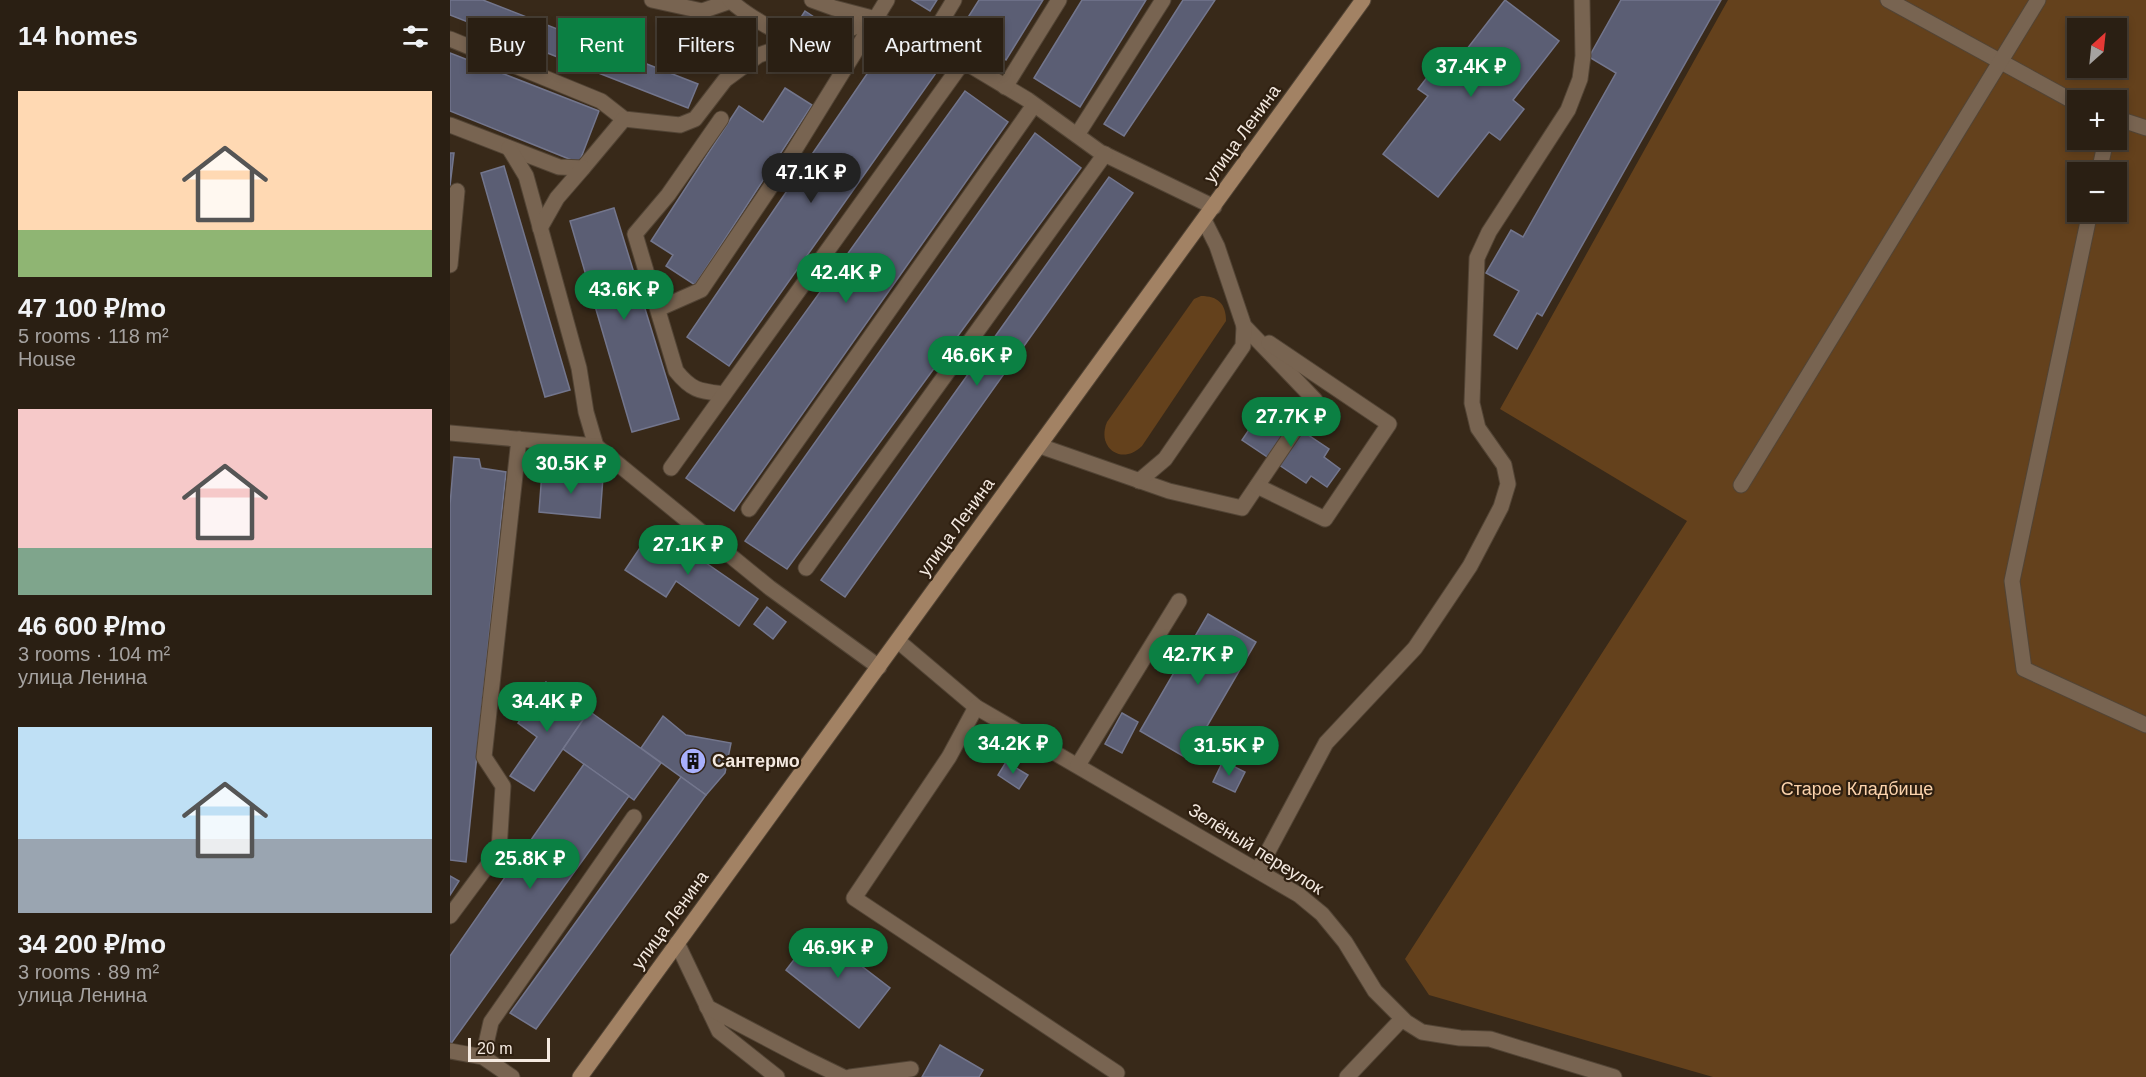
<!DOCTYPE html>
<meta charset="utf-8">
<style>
:root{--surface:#2a1f13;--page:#362c21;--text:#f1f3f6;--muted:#a5a2a0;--line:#463d33;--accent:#0b8043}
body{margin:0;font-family:Helvetica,sans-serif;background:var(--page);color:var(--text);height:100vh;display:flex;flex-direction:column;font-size:22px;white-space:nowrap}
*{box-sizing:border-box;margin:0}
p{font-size:20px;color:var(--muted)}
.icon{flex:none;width:33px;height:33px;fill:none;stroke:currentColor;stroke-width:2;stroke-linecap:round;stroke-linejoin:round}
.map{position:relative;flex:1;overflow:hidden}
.side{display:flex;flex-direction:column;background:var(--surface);width:450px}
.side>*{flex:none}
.hud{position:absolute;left:18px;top:18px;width:570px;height:54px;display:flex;gap:12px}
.needle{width:39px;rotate:27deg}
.tools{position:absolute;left:1617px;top:18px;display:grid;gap:12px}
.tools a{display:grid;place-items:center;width:60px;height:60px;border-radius:0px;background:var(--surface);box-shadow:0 3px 9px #0003,0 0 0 2px var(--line);font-size:30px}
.scale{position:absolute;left:18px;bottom:15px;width:82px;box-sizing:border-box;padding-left:6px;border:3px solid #f4e9e0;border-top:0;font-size:16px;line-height:21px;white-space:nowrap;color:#f4e9e0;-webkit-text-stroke:4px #2e1f10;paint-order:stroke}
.price{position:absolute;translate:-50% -51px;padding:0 14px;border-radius:21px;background:var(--accent);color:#fff;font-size:20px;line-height:39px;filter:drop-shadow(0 2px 3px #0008)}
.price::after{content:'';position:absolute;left:50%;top:36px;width:18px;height:14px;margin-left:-9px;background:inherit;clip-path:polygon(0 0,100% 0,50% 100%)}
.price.active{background:#222;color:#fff}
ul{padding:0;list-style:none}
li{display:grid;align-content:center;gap:12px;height:318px;padding:0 18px}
li span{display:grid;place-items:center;height:186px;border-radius:0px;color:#555}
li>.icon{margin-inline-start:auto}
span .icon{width:108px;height:108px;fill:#fffc;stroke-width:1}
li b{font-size:26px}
h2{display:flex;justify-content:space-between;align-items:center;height:72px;padding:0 18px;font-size:26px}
.pill{padding:0 21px;border-radius:0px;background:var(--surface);box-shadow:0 3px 9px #0003,0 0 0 2px var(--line);font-size:21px;line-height:54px}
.pill.active{background:var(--accent);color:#fff}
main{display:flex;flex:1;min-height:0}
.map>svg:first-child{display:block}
.green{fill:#64411c;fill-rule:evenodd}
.building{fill:#5b5e74;stroke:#73768d;stroke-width:1.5}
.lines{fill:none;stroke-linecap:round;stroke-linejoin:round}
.service-casing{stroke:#524435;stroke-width:17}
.secondary-casing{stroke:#524435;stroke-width:17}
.service{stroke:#786451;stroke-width:15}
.secondary{stroke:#a28264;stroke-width:15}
.labels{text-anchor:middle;stroke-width:4.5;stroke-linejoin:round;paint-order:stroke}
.street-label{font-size:18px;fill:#f4e9e0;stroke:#2e1f10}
.poi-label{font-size:18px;font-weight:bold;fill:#f4e9e0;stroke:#2e1f10;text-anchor:start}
.park-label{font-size:18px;fill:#fcd3ac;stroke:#2e1f10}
</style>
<main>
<section class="side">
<h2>14 homes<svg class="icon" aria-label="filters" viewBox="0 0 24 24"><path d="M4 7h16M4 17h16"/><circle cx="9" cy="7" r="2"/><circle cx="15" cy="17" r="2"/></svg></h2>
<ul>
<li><span style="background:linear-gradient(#ffd9b3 75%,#8fb573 0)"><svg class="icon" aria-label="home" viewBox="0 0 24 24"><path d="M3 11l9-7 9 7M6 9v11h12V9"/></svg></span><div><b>47 100 ₽/mo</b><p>5 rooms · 118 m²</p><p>House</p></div></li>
<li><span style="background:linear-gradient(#f6c9c9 75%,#7fa58c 0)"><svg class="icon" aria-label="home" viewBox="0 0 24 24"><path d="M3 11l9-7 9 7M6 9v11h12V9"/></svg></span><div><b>46 600 ₽/mo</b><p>3 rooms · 104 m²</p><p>улица Ленина</p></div></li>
<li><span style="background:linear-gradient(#bfe0f5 60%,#9aa5b1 0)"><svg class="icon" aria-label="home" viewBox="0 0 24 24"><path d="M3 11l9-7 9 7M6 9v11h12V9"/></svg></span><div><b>34 200 ₽/mo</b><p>3 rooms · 89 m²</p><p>улица Ленина</p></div></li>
</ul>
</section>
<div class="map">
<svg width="1696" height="1077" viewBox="0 0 1696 1077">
<rect width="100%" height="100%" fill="#382919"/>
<g class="green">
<path d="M1278 0H1696V1077H1263L979 995 955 959 1237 521 1050 409ZM1628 28H1666V68H1628ZM1628 100H1666V140H1628ZM1628 172H1666V212H1628Z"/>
<path d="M751 296C768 296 776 304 776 321L692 446C672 466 646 448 657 422L744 299Z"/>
</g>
<g class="building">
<path d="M0 0H33L248 84 238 108 0 15Z"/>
<path d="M462 0H487L480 11Z"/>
<path d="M529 0H593L556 60 510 30Z"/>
<path d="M632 0H696L630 107 584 78Z"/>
<path d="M733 0H765L674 136 654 124Z"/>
<path d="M1055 0 1109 41 1063 100 1074 109 1050 140 1039 132 988 197 933 154 978 96 968 89 999 49 1010 58Z"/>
<path d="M1171 0H1271L1092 316 1087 313 1067 349 1044 335 1069 291 1036 273 1061 230 1073 237 1166 73 1139 57Z"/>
<path d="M355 11 367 19 360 30 348 22Z"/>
<path d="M434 49 456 64 462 54 486 73 279 366 237 337Z"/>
<path d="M0 53 149 111 129 163 0 111Z"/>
<path d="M335 88 362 105 245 285 216 266 223 255 201 241 289 106 313 122Z"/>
<path d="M515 91 558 122 284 511 236 478Z"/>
<path d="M585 133 631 168 337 569 295 541Z"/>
<path d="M0 153H4L0 186Z"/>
<path d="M54 166 120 390 95 397 31 173Z"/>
<path d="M659 177 683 193 395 597 371 580Z"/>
<path d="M164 208 229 419 182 432 120 221Z"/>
<path d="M815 406 879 449 874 457 890 469 877 487 861 476 856 483 792 440Z"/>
<path d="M4 457 29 459 31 468 56 472 16 862 0 860V505Z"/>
<path d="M92 472 153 477 150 518 89 512Z"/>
<path d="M204 527 308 599 289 626 226 581 216 597 175 570Z"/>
<path d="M317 607 336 622 323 639 304 624Z"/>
<path d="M758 614 806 642 738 759 690 731Z"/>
<path d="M96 682 139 711 84 791 60 776 87 737 68 723Z"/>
<path d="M139 711 211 763 184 800 113 749Z"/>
<path d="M672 713 688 722 672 753 655 744Z"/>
<path d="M213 716 236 735 281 743 275 773 256 795 191 748Z"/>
<path d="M773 761 795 772 785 792 763 782Z"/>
<path d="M556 762 578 775 569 789 548 775Z"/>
<path d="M134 764 179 796 0 1045V956Z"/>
<path d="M231 777 256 795 86 1029 60 1013Z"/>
<path d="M0 876 9 881 0 895Z"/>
<path d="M366 931 440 988 409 1028 336 970Z"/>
<path d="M490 1045 533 1070 529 1077H472Z"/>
</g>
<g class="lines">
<g class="service-casing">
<g id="service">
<path d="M202 0 252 11 281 1"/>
<path d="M280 0C293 13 336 40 354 40 378 39 404 27 426 19"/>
<path d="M362 0 384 8 426 19 498 52 578 100 650 152 764 207"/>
<path d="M1438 0 1628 104"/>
<path d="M0 39 151 101 174 119 230 125 245 119 275 80 309 55 352 40"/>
<path d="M478 43 504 0"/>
<path d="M555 87 609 0"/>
<path d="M1666 118 1696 128"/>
<path d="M271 119 218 195 185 234 226 371C242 391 250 391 274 394"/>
<path d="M0 125 109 167 133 168 174 119"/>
<path d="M627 135 713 0"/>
<path d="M59 148 76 176 129 368 136 412 146 446"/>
<path d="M1649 172 1656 140"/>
<path d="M1640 212 1562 581 1574 669 1696 725"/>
<path d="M90 228 107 198 133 168"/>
<path d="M0 265 7 191"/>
<path d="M208 309 251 290 334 167 437 0"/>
<path d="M0 433 146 446 320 588 429 667"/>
<path d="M590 446 719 491 792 508 865 400 794 326 767 246 754 220"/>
<path d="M221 468 513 62"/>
<path d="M689 481 715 459 793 346 794 326"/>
<path d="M1291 485 1588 0"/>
<path d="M807 486 875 519 939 424 819 343"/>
<path d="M299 509 584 105"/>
<path d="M356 568 655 154"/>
<path d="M448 641 526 707 849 895 872 914 895 942 925 991 956 1022 972 1032 1010 1038 1040 1039 1164 1077"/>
<path d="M526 707 499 757 404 898 667 1073"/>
<path d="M628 765 729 601"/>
<path d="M808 870 876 743 965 648 1020 566 1051 507 1058 484 1054 465 1028 428 1022 403 1027 258 1039 232 1118 110 1130 79 1133 56 1132 0"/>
<path d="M0 916 49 850 53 786 34 757 69 439"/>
<path d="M227 943 269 1031 327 1077"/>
<path d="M257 1007 354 1058 393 1077"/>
<path d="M0 1051 33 1057 62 1077"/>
<path d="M33 1057 41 1022 184 817"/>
<path d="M400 1077 461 1069"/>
<path d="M897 1077 952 1019"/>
</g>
</g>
<g class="secondary-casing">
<path id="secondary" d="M130 1077 913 0"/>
</g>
<use href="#service" class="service"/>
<use href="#secondary" class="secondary"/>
</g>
<defs>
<g id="building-disc" transform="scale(1.35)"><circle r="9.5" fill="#a8b0fc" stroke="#2e1f10"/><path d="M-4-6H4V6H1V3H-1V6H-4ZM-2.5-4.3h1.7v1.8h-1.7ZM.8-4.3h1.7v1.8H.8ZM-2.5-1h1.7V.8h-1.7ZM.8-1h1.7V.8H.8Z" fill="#111"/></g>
</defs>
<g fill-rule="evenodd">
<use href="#building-disc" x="243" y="761"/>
</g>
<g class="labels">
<g class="street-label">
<text transform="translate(792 134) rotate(-54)" y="6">улица Ленина</text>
<text transform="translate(506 527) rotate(-54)" y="6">улица Ленина</text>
<text transform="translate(806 849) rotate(32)" y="6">Зелёный переулок</text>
<text transform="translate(220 920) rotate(-54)" y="6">улица Ленина</text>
</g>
<g class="poi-label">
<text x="262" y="767">Сантермо</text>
</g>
<g class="park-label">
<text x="1407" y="795">Старое Кладбище</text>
</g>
</g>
</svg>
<div class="tools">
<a><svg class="needle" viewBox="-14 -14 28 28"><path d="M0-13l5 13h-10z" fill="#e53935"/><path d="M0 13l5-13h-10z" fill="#a5a2a0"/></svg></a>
<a>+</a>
<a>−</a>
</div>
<div class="scale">20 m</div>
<b class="price" style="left:1021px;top:98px">37.4K ₽</b>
<b class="price active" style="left:361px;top:204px">47.1K ₽</b>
<b class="price" style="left:396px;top:304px">42.4K ₽</b>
<b class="price" style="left:174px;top:321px">43.6K ₽</b>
<b class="price" style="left:527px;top:387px">46.6K ₽</b>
<b class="price" style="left:841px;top:448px">27.7K ₽</b>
<b class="price" style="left:121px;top:495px">30.5K ₽</b>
<b class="price" style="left:238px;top:576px">27.1K ₽</b>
<b class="price" style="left:748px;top:686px">42.7K ₽</b>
<b class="price" style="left:97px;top:733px">34.4K ₽</b>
<b class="price" style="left:563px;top:775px">34.2K ₽</b>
<b class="price" style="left:779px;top:777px">31.5K ₽</b>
<b class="price" style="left:80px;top:890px">25.8K ₽</b>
<b class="price" style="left:388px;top:979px">46.9K ₽</b>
<div class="hud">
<a class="pill">Buy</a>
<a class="pill active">Rent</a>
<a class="pill">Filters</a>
<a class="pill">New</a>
<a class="pill">Apartment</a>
</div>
</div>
</main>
